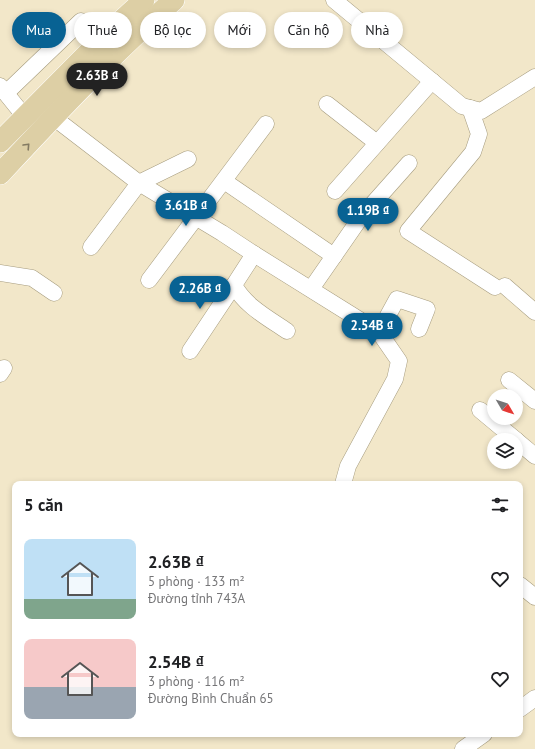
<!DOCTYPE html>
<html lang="vi">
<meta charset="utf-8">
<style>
:root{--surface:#fff;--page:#f6f6f6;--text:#202124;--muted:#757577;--accent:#086293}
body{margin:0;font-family:"PT Sans",sans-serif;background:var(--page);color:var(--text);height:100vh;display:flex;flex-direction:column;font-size:15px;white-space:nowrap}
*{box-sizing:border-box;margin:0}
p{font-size:13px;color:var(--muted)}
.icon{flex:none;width:22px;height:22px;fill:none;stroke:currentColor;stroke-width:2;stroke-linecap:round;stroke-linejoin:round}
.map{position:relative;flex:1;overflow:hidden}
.side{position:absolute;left:12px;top:481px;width:511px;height:256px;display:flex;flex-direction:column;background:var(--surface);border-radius:8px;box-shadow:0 2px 6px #0003}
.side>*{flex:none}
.guide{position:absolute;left:12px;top:12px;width:511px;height:36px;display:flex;gap:8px}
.needle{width:26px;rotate:129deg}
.controls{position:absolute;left:487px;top:389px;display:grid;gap:8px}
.controls a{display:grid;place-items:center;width:36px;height:36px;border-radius:50%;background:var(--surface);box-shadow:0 2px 6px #0003;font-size:20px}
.price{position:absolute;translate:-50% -34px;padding:0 9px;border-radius:14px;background:var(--accent);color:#fff;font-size:13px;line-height:26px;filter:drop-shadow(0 1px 2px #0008)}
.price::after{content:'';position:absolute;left:50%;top:24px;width:12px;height:9px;margin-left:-6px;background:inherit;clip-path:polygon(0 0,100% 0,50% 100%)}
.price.selected{background:#222;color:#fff}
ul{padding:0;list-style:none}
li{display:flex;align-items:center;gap:12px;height:100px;padding:0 12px}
li span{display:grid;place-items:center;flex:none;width:112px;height:80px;border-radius:8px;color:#555}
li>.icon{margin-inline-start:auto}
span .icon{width:48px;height:48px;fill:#fffc;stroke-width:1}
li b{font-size:17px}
h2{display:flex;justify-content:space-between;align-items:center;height:48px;padding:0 12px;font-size:17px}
.pill{padding:0 14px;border-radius:18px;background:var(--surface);box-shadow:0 2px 6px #0003;font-size:14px;line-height:36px}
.pill.selected{background:var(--accent);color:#fff}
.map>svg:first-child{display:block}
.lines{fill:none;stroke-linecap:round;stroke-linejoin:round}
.minor-casing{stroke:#a69c7f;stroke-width:17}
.major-casing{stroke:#fff;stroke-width:22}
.minor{stroke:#fff;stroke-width:16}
.major{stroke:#ddcfa5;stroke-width:21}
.oneway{stroke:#847b62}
</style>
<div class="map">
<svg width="535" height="749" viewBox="0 0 535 749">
<rect width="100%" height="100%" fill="#f2e7c9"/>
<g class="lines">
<g class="minor-casing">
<g id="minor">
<path d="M334 0 462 106 481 111 535 77"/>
<path d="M0 86 25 117"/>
<path d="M6 93 81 21"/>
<path d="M327 104 377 143"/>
<path d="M470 108 479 134 473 152 408 231 495 287"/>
<path d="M53 117 139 183 222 233 254 254 234 285C245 306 268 318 287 331"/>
<path d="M224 181 334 256"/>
<path d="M335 191 432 81"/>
<path d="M91 247 139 183 188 159"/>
<path d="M254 254 379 332 399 361 395 379 348 466 343 484"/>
<path d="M0 273 32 278 54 293"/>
<path d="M149 280 266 124"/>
<path d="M505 286 535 312"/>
<path d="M311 289 361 217 409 163"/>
<path d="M379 332 397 299 427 309 419 329"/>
<path d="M190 351 234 285"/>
<path d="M0 374 4 368"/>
<path d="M509 380 535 401"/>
<path d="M480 410 516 440"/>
<path d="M516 440 535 456"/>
<path d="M520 585 535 597"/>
<path d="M520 709 535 698"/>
<path d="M463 749 484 734"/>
</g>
</g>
<g class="major-casing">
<g id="major">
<path d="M0 142 109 32 144 0"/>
<path d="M0 174C56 114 112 54 174 0"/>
</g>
</g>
<use href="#minor" class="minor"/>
<use href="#major" class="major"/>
</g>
<defs><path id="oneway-chevron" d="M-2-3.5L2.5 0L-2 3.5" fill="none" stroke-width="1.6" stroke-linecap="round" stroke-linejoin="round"/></defs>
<use class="oneway" href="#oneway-chevron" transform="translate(27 146) rotate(-47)"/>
</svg>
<div class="controls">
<a><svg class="needle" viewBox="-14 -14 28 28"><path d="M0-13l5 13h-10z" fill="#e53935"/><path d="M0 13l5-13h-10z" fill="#757577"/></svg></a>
<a><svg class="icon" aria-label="layers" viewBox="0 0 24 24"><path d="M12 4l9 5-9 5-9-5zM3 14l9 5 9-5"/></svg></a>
</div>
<b class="price selected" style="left:97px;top:97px">2.63B ₫</b>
<b class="price" style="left:186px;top:227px">3.61B ₫</b>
<b class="price" style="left:368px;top:232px">1.19B ₫</b>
<b class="price" style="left:200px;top:310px">2.26B ₫</b>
<b class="price" style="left:372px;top:347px">2.54B ₫</b>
<div class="guide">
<a class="pill selected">Mua</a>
<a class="pill">Thuê</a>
<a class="pill">Bộ lọc</a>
<a class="pill">Mới</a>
<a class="pill">Căn hộ</a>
<a class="pill">Nhà</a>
</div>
<section class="side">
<h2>5 căn<svg class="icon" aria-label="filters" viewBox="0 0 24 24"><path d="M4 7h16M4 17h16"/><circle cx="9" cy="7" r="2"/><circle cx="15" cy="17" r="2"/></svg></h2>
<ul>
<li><span style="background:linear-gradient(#bfe0f5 75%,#7fa58c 0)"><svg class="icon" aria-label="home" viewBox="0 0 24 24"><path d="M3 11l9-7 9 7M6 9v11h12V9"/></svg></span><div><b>2.63B ₫</b><p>5 phòng · 133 m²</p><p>Đường tỉnh 743A</p></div><svg class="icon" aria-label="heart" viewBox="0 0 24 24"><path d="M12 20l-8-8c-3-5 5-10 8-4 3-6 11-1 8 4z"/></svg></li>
<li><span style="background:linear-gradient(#f6c9c9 60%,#9aa5b1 0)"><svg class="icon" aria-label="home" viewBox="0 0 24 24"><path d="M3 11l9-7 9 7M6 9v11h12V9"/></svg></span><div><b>2.54B ₫</b><p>3 phòng · 116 m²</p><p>Đường Bình Chuẩn 65</p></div><svg class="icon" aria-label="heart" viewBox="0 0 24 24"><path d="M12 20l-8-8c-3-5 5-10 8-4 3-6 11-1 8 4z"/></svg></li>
</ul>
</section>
</div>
